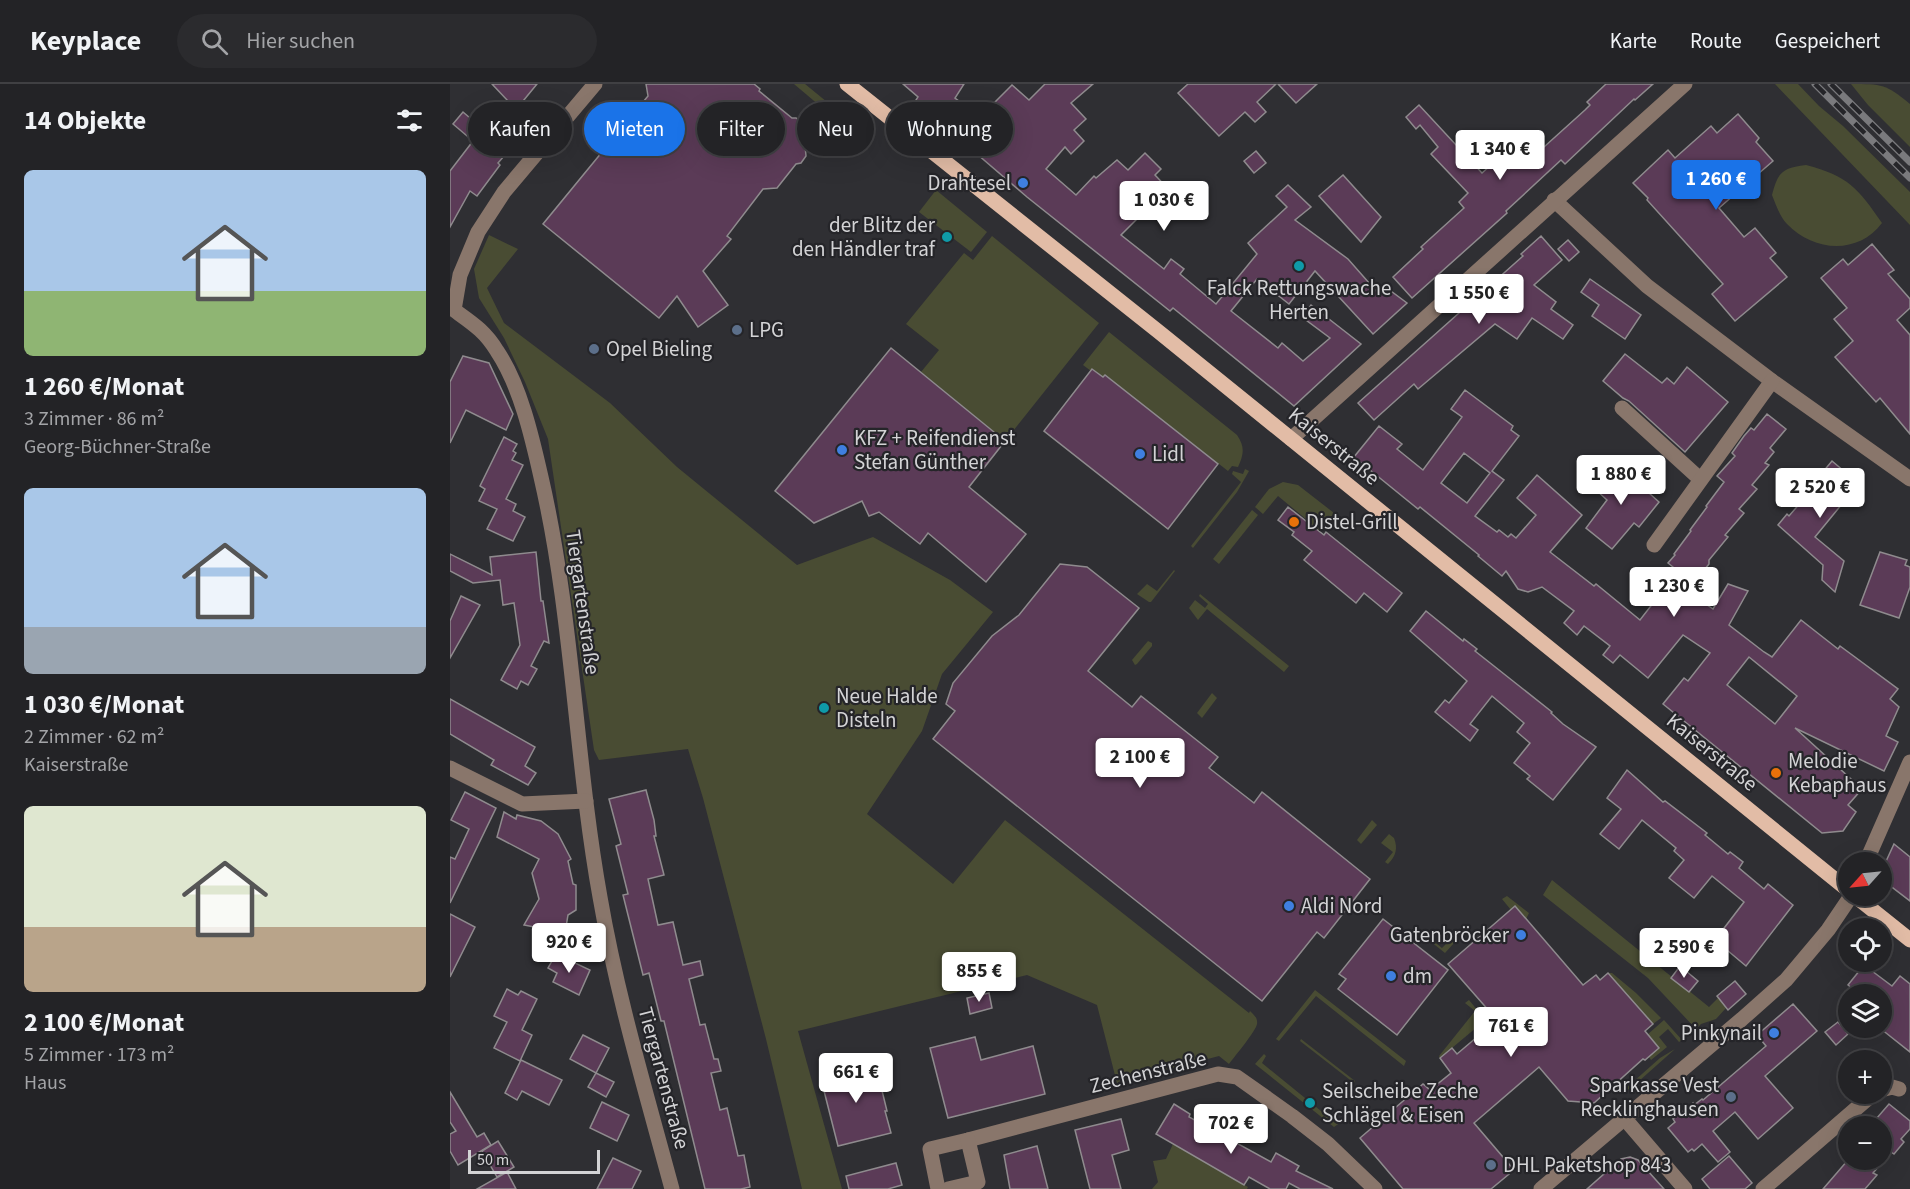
<!DOCTYPE html>
<html lang="de">
<meta charset="utf-8">
<style>
:root{--surface:#232326;--page:#2b2b2e;--text:#f1f3f6;--muted:#a3a4a7;--line:#404043;--accent:#1a73e8}
body{margin:0;font-family:"Source Sans 3",sans-serif;background:var(--page);color:var(--text);height:100vh;display:flex;flex-direction:column;font-size:22px;white-space:nowrap}
*{box-sizing:border-box;margin:0}
p{font-size:20px;color:var(--muted)}
.icon{flex:none;width:33px;height:33px;fill:none;stroke:currentColor;stroke-width:2;stroke-linecap:round;stroke-linejoin:round}
.map{position:relative;flex:1;overflow:hidden}
.side{display:flex;flex-direction:column;background:var(--surface);width:450px}
.side>*{flex:none}
.hud{position:absolute;left:18px;top:18px;width:570px;height:54px;display:flex;gap:12px}
.needle{width:39px;rotate:243deg}
.fabs{position:absolute;left:1388px;top:768px;display:grid;gap:12px}
.fabs a{display:grid;place-items:center;width:54px;height:54px;border-radius:50%;background:var(--surface);box-shadow:0 6px 24px #0002,0 0 0 2px var(--line);font-size:30px}
.scale{position:absolute;left:18px;bottom:15px;width:132px;box-sizing:border-box;padding-left:6px;border:3px solid #d3d3d5;border-top:0;font-size:16px;line-height:21px;white-space:nowrap;color:#d3d3d5;-webkit-text-stroke:4px #252529;paint-order:stroke}
.price{position:absolute;translate:-50% -51px;padding:0 14px;border-radius:6px;background:#fff;color:#222;font-size:20px;line-height:39px;filter:drop-shadow(0 2px 3px #0008)}
.price::after{content:'';position:absolute;left:50%;top:36px;width:18px;height:14px;margin-left:-9px;background:inherit;clip-path:polygon(0 0,100% 0,50% 100%)}
.price.current{background:var(--accent);color:#fff}
ul{padding:0;list-style:none}
li{display:grid;align-content:center;gap:12px;height:318px;padding:0 24px}
li span{display:grid;place-items:center;height:186px;border-radius:9px;color:#555}
li>.icon{margin-inline-start:auto}
span .icon{width:108px;height:108px;fill:#fffc;stroke-width:1}
li b{font-size:26px}
h2{display:flex;justify-content:space-between;align-items:center;height:72px;padding:0 24px;font-size:26px}
.tag{padding:0 21px;border-radius:27px;background:var(--surface);box-shadow:0 6px 24px #0002,0 0 0 2px var(--line);font-size:21px;line-height:54px}
.tag.current{background:var(--accent);color:#fff}
header{display:flex;align-items:center;gap:36px;box-sizing:border-box;height:84px;padding:0 30px;background:var(--surface);border-bottom:2px solid var(--line)}
header strong{font-size:28px}
nav{display:flex;gap:33px;margin-inline-start:auto;font-size:21px}
.search{width:420px;height:54px;background:var(--page);display:flex;align-items:center;gap:15px;box-sizing:border-box;padding:0 21px;border-radius:33px;color:var(--muted);font-size:22px}
main{display:flex;flex:1;min-height:0}
.map>svg:first-child{display:block}
.green{fill:#494c33}
.building{fill:#5b3b57;stroke:#8f8b8e;stroke-width:1.5;fill-rule:evenodd}
.lines{fill:none;stroke-linecap:round;stroke-linejoin:round}
.minor{stroke:#89766b;stroke-width:15}
.major{stroke:#e2bca6;stroke-width:15}
.rail-casing{stroke:#7a7a7d;stroke-width:7}
.rail{stroke:#252529;stroke-width:4.5;stroke-dasharray:14;stroke-linecap:butt}
.shop-dot{fill:#3f7fe0;stroke:#252529;stroke-width:2}
.culture-dot{fill:#0f9aa8;stroke:#252529;stroke-width:2}
.service-dot{fill:#5c6f8a;stroke:#252529;stroke-width:2}
.food-dot{fill:#e8710a;stroke:#252529;stroke-width:2}
.labels{text-anchor:middle;stroke-width:4.5;stroke-linejoin:round;paint-order:stroke}
.poi-label{font-size:21px;fill:#d3d3d5;stroke:#252529;text-anchor:start}
.street-label{font-size:21px;fill:#d3d3d5;stroke:#252529}
</style>
<header>
<strong>Keyplace</strong>
<div class="search"><svg class="icon" aria-label="search" viewBox="0 0 24 24"><circle cx="10" cy="10" r="6"/><path d="M15 15l6 6"/></svg>Hier suchen</div>
<nav><a>Karte</a><a>Route</a><a>Gespeichert</a></nav>
</header>
<main>
<section class="side">
<h2>14 Objekte<svg class="icon" aria-label="filters" viewBox="0 0 24 24"><path d="M4 7h16M4 17h16"/><circle cx="9" cy="7" r="2"/><circle cx="15" cy="17" r="2"/></svg></h2>
<ul>
<li><span style="background:linear-gradient(#a9c7e8 65%,#8fb573 0)"><svg class="icon" aria-label="home" viewBox="0 0 24 24"><path d="M3 11l9-7 9 7M6 9v11h12V9"/></svg></span><div><b>1 260 €/Monat</b><p>3 Zimmer · 86 m²</p><p>Georg-Büchner-Straße</p></div></li>
<li><span style="background:linear-gradient(#a9c7e8 75%,#9aa5b1 0)"><svg class="icon" aria-label="home" viewBox="0 0 24 24"><path d="M3 11l9-7 9 7M6 9v11h12V9"/></svg></span><div><b>1 030 €/Monat</b><p>2 Zimmer · 62 m²</p><p>Kaiserstraße</p></div></li>
<li><span style="background:linear-gradient(#dfe7d0 65%,#b9a48a 0)"><svg class="icon" aria-label="home" viewBox="0 0 24 24"><path d="M3 11l9-7 9 7M6 9v11h12V9"/></svg></span><div><b>2 100 €/Monat</b><p>5 Zimmer · 173 m²</p><p>Haus</p></div></li>
</ul>
</section>
<div class="map">
<svg width="1460" height="1105" viewBox="0 0 1460 1105">
<rect width="100%" height="100%" fill="#2f2f33"/>
<g class="green">
<path d="M344 0H355L399 36 377 63 376 55 389 38Z"/>
<path d="M1325 0H1348L1369 22 1393 42 1460 108V141Z"/>
<path d="M1401 0C1432 0 1436 0 1460 20V63L1418 21Z"/>
<path d="M409 44 420 53 411 60 406 59 395 71 386 72Z"/>
<path d="M1356 81C1398 92 1408 104 1432 139 1408 171 1364 168 1337 140 1330 133 1326 121 1322 111 1328 88 1332 84 1356 81Z"/>
<path d="M486 106 537 148 521 168 469 128Z"/>
<path d="M39 151 68 165 37 204 54 239 160 319 227 383 347 481 423 453 500 496 543 528 492 590 472 647 417 730 503 800 555 736 799 929 800 927C804 931 808 934 807 940 806 947 785 972 779 980L769 972 667 999 647 921 577 891 348 947 392 1105H352L316 955 253 714 238 665 149 676 144 666 98 355 75 298 54 254 29 214 24 185Z"/>
<path d="M542 152 649 239 555 357 471 288 489 266 456 240 514 169 523 176Z"/>
<path d="M659 248 787 351C795 363 794 370 788 383L782 382 778 387 655 291 653 293 643 285 641 287 633 281Z"/>
<path d="M795 385 799 387 787 408 743 464 741 462 791 398 782 390 783 387 793 390Z"/>
<path d="M833 398 848 401 884 429 856 463 849 457 862 440 828 412 813 430 805 423 819 405Z"/>
<path d="M802 426 808 431 769 480 763 475Z"/>
<path d="M724 486 725 487 701 518H699L687 510 697 500 707 507Z"/>
<path d="M750 510 839 582 834 588 757 525 748 536 739 524 745 516 755 524 758 520 749 512Z"/>
<path d="M698 557 702 559V562L687 580 685 581 682 576Z"/>
<path d="M762 609 767 614 752 634 747 629Z"/>
<path d="M922 736 927 741 911 760 907 756Z"/>
<path d="M939 750 944 754C948 764 946 772 938 780L935 778 943 768 931 759Z"/>
<path d="M1102 796 1259 923 1268 914 1276 924 1266 935 1251 940 1246 945 1198 894 1093 811Z"/>
<path d="M1057 812 1079 829 1076 835 1065 823 1061 826 1052 815Z"/>
<path d="M971 847 992 864 1000 856H1003L1004 859 995 869 970 849Z"/>
<path d="M1158 889H1162L1186 909 1211 934 1203 940Z"/>
<path d="M865 906 956 977 954 982 866 912 829 957 826 955Z"/>
<path d="M1019 916 1033 933V938L990 974 989 972 1025 927 1015 919Z"/>
<path d="M1214 936 1232 956 1229 958 1218 945 1209 953 1217 963 1201 976 1199 973 1208 964 1197 951Z"/>
<path d="M851 955 905 997 904 999 850 957Z"/>
<path d="M1225 965 1180 1005 1174 1006 1210 974Z"/>
<path d="M814 970 816 972 812 979 887 1040 893 1034 894 1036 884 1043 805 980Z"/>
<path d="M723 1060 798 1103 797 1105H702L708 1098 703 1077 716 1075Z"/>
</g>
<g class="building">
<path d="M42 0H87L69 22 85 36 48 79 50 81 27 112 20 107 0 143V87L23 57 3 40 13 28 34 46 58 17Z"/>
<path d="M196 0H304L310 5 309 7 342 34H346L353 39 356 72 351 79 346 80 327 104 313 105 277 152 281 155 253 187 278 221 248 243 227 212 209 234 93 140 198 12Z"/>
<path d="M453 0H514L505 14 530 33 562 1 579 16 595 0H643L621 19 636 35 624 46 634 57 621 70 615 63 596 85 626 111 644 92 646 94 667 76 678 86 695 69 711 85 705 91 720 107 707 121 704 118 671 151 714 185 721 175 734 185 730 190 766 220 807 170 798 159 837 123 826 112 838 101 861 123 845 136 898 175 927 208 934 202 957 219 923 250 865 187 839 220 807 195 781 227 828 264 832 259 853 277 880 254 852 233 861 221 911 260 844 322 723 224 720 227 577 113 499 46 464 19 468 13Z"/>
<path d="M738 0H826L807 18 816 28 805 38 795 28 769 52 728 9Z"/>
<path d="M828 0H867L846 19Z"/>
<path d="M1156 0H1203L1185 16 1184 15 1115 80 1111 76 1056 127 1057 129 962 214 943 193 973 165 971 163 1014 124 1009 118 1018 109 981 70 988 63 970 41 966 45 956 33 969 21 1032 89 1049 74 1059 85 1079 66 1084 72 1135 26 1140 21 1137 18Z"/>
<path d="M1288 30 1309 54 1306 58 1323 77 1269 124 1294 153 1305 144 1326 169 1320 174 1337 193 1285 237 1262 210 1273 200 1197 116 1198 114 1183 99 1218 66 1225 74 1261 42 1267 49Z"/>
<path d="M806 67 816 79 804 89 794 77Z"/>
<path d="M893 91 931 133 911 158 869 112Z"/>
<path d="M1091 152 1112 176 1084 201 1106 218 1101 225 1123 241 1113 255 1082 234 1067 255 1045 240 968 305 964 300 924 336 908 319 1073 172 1071 170Z"/>
<path d="M1118 156 1129 168 1119 177 1108 165Z"/>
<path d="M1422 160 1444 186 1438 190 1460 215V224L1447 236 1460 251V350L1430 314 1426 318 1385 273 1403 257 1384 235 1397 224 1371 194 1393 175 1398 181Z"/>
<path d="M1140 195 1191 231 1175 255 1142 232 1149 221 1131 208Z"/>
<path d="M441 264 555 357 519 403 576 450 536 498 478 449 470 460 429 428 419 432 412 417 364 439 325 407Z"/>
<path d="M1175 270 1212 299 1217 294 1224 300 1237 283 1278 318 1235 368 1179 317 1173 314 1153 297Z"/>
<path d="M13 272 39 279 63 330 56 346 16 326 0 359V298Z"/>
<path d="M642 285 653 293 655 291 768 380 718 445 594 347Z"/>
<path d="M1015 306 1063 342 1061 346 1069 352 1042 387 1054 396 1025 432 1047 448 1049 446 1058 453 1061 450 1066 454 1086 431 1067 414 1087 391 1132 431 1100 468 1144 502 1146 500 1190 536 1228 487 1218 479 1225 471 1224 470 1241 447 1240 446 1257 423 1256 422 1274 398 1267 392 1285 372 1282 369 1294 352 1301 344 1304 346 1317 330 1336 345 1320 364 1324 368 1315 379 1319 381 1302 401 1307 405 1289 425 1294 429 1275 451 1278 453 1259 476V480L1237 507 1263 525 1278 500 1298 507 1279 541 1314 568 1322 573 1351 536 1388 565 1390 562 1448 605 1440 615 1449 623 1436 652 1448 658 1434 687 1345 644 1412 705 1398 721 1406 728 1393 747 1372 749 1213 620 1234 594 1238 597 1260 569 1233 551 1198 594 1170 571 1163 579 1153 571 1160 562 1134 542 1127 551 1114 539 1124 527 1092 503 1078 508 1068 505 1056 487 1052 492 1028 472 1029 471 970 423 968 425 904 373 929 342 952 360 947 365 973 386 1012 333 1001 325ZM1014 369 1040 389 1017 419 991 399ZM1299 573 1347 612 1325 640 1277 601Z"/>
<path d="M54 353 67 360 63 367 66 369 62 376 73 381 56 415 66 420 63 427 75 433 63 457 37 445 47 425 29 417 35 405 30 402Z"/>
<path d="M1382 377 1407 398 1390 419 1392 420 1365 453 1394 477 1385 508 1372 496 1373 481 1328 441 1337 430 1339 432 1364 403 1362 401Z"/>
<path d="M1166 380 1182 394 1183 392 1190 395 1202 406 1199 409 1209 418 1189 443 1184 439 1162 465 1136 444 1157 416 1145 405Z"/>
<path d="M838 423 874 451 876 448 952 509 937 528 914 509 906 519 854 476 862 467 842 451 844 448 828 436Z"/>
<path d="M86 468 91 517H93L99 559 94 557 81 582 87 585 78 601 71 597 67 605 51 596 70 561 64 519 53 521 50 496 23 499 0 487V470L42 491 40 473Z"/>
<path d="M1430 468 1457 476 1455 481 1460 483V503L1449 534 1410 521Z"/>
<path d="M610 480 637 483 689 524 638 587 682 623 691 612 768 673 759 684 804 719 812 708 920 795 874 854 867 848 812 917 483 655 505 627 496 620 503 599 542 552 569 531Z"/>
<path d="M11 512 30 521 0 574V537Z"/>
<path d="M976 527 1013 557 1014 555 1027 565 1025 567 1102 628 1101 629 1113 640 1146 663 1103 716 1077 695 1080 692 1064 679 1080 659 1067 648 1074 639 1042 612 1020 640 1028 646 1020 657 985 628 995 616 999 619 1017 597 960 547Z"/>
<path d="M0 615 85 663 75 682 86 689 78 701 41 681 44 676 0 650Z"/>
<path d="M1177 686 1213 718 1215 717 1257 749 1255 751 1278 770 1280 768 1293 778 1289 784 1314 805 1318 800 1343 821 1296 882 1265 856 1294 818 1262 792 1244 814 1219 794 1234 776 1224 767 1226 764 1192 736 1169 765 1150 750 1171 725 1157 714Z"/>
<path d="M196 706 204 736 206 752H204L214 791 198 795 208 841 223 838 233 881 250 877 253 891 239 895 250 941 255 940 264 975H268L271 987 261 989 270 1026 277 1024 288 1072 294 1071 300 1103 291 1105H255L214 937H211L199 889 193 891 173 811 178 810 166 762 171 760 159 715Z"/>
<path d="M15 708 46 724 0 819V773L5 775 19 745 1 736Z"/>
<path d="M54 728 66 735 67 731 91 737 108 750 121 775 118 777 123 800 126 801V826L118 831 115 849 74 841 89 815 82 789 89 775 47 753Z"/>
<path d="M1444 760 1460 773V817L1434 797 1432 786Z"/>
<path d="M1065 822 1133 901 1146 891 1150 896 1158 889 1203 940 1195 947 1209 964 1195 976 1193 975 1144 1019 1118 1017 1089 983 1024 1039 1064 1086 1041 1105H953L910 1054 973 1000 980 1006 1001 989 990 974 1002 964 1007 970 1047 936 998 880Z"/>
<path d="M0 830 25 843 0 893Z"/>
<path d="M933 835 998 886 947 951 888 905 896 895 889 890Z"/>
<path d="M106 870 140 886 129 911 103 898 107 889 98 884Z"/>
<path d="M1414 881 1442 902 1450 892 1460 900V968L1431 945V910H1409L1398 901Z"/>
<path d="M1230 882 1248 897 1239 908 1221 894Z"/>
<path d="M1285 897 1296 910 1278 926 1267 912Z"/>
<path d="M57 905 68 911 71 907 87 915 72 946 82 951 70 977 44 964 57 938 44 932Z"/>
<path d="M539 909 542 924 520 930 517 914Z"/>
<path d="M1343 920 1367 947 1315 992 1343 1024 1308 1055 1285 1028 1263 1047 1280 1068 1268 1078 1252 1060 1244 1067 1242 1065 1238 1068 1218 1044 1225 1038 1223 1035 1243 1019 1244 1021 1252 1015 1253 1016 1316 962 1307 951Z"/>
<path d="M1388 938 1398 950 1386 961 1375 948Z"/>
<path d="M133 951 159 964 146 989 120 975Z"/>
<path d="M525 953 531 976 583 962 595 1010 498 1034 480 964Z"/>
<path d="M71 976 112 996 99 1021 72 1007 67 1016 55 1009Z"/>
<path d="M425 978 437 1027H435L441 1049 388 1062 370 991Z"/>
<path d="M146 989 164 998 156 1013 138 1003Z"/>
<path d="M0 1008 27 1053 34 1049 41 1061 8 1081 0 1067V1050L6 1047 0 1038Z"/>
<path d="M152 1018 179 1031 167 1057 140 1044Z"/>
<path d="M724 1020 740 1030 739 1033 821 1078 826 1069 849 1082 846 1087 883 1105H850L839 1099 836 1105H820L799 1093 794 1101 706 1050Z"/>
<path d="M1439 1020 1460 1037V1045L1451 1055 1454 1058 1444 1070 1441 1068 1423 1089 1427 1091 1415 1105H1373L1398 1076H1431V1042H1420Z"/>
<path d="M671 1035 679 1066 662 1071 671 1105H640L625 1046Z"/>
<path d="M48 1057 64 1083 47 1093 32 1067Z"/>
<path d="M587 1062 598 1105H560L554 1071Z"/>
<path d="M1279 1072 1302 1099 1295 1105H1260L1252 1095Z"/>
<path d="M1180 1073 1188 1076 1214 1105H1137L1171 1075Z"/>
<path d="M163 1074 191 1087 182 1105H147Z"/>
<path d="M446 1079 452 1101 438 1105H399L396 1092Z"/>
<path d="M57 1088 66 1105H27Z"/>
</g>
<g class="lines">
<g class="minor">
<path d="M145 0 54 108 28 148 10 191 4 226C22 239 35 247 47 267 70 301 82 353 91 393 123 531 125 674 150 813 167 912 196 1008 222 1105"/>
<path d="M1104 116 1197 202 1322 297 1460 395"/>
<path d="M1172 324 1250 395"/>
<path d="M841 355 1235 0"/>
<path d="M1204 461 1322 297"/>
<path d="M0 684 72 720 136 717"/>
<path d="M1416 778 1460 678"/>
<path d="M1431 1006 1442 1003 1449 1005"/>
<path d="M1175 1035 1235 1105"/>
<path d="M488 1105 480 1065 518 1056 768 990 787 993 842 1032 878 1060 925 1105"/>
<path d="M498 1105 528 1098 518 1056"/>
<path d="M1091 1105 1292 935 1336 896 1378 846 1401 812"/>
<path d="M1313 1105 1423 1010"/>
</g>
<g class="major">
<path d="M397 0 709 248 1398 806"/>
<path d="M1405 812 1460 856"/>
</g>
<g class="rail-casing">
<g id="rail">
<path d="M1365 0 1460 94"/>
<path d="M1381 0 1460 78"/>
</g>
</g>
<use href="#rail" class="rail"/>
</g>
<g class="shop-dot">
<circle cx="573" cy="99" r="6"/>
<circle cx="392" cy="366" r="6"/>
<circle cx="690" cy="370" r="6"/>
<circle cx="839" cy="822" r="6"/>
<circle cx="1071" cy="851" r="6"/>
<circle cx="941" cy="892" r="6"/>
<circle cx="1324" cy="949" r="6"/>
</g>
<g class="culture-dot">
<circle cx="497" cy="153" r="6"/>
<circle cx="849" cy="182" r="6"/>
<circle cx="374" cy="624" r="6"/>
<circle cx="860" cy="1019" r="6"/>
</g>
<g class="service-dot">
<circle cx="287" cy="246" r="6"/>
<circle cx="144" cy="265" r="6"/>
<circle cx="1281" cy="1013" r="6"/>
<circle cx="1041" cy="1081" r="6"/>
</g>
<g class="food-dot">
<circle cx="844" cy="438" r="6"/>
<circle cx="1326" cy="689" r="6"/>
</g>
<g class="labels">
<g class="poi-label">
<text x="561" y="106" text-anchor="end">Drahtesel</text>
<text x="485" y="148" text-anchor="end">der Blitz der<tspan x="485" dy="24">den Händler traf</tspan></text>
<text x="849" y="211" text-anchor="middle">Falck Rettungswache<tspan x="849" dy="24">Herten</tspan></text>
<text x="299" y="253">LPG</text>
<text x="156" y="272">Opel Bieling</text>
<text x="404" y="361">KFZ + Reifendienst<tspan x="404" dy="24">Stefan Günther</tspan></text>
<text x="702" y="377">Lidl</text>
<text x="856" y="445">Distel-Grill</text>
<text x="386" y="619">Neue Halde<tspan x="386" dy="24">Disteln</tspan></text>
<text x="1338" y="684">Melodie<tspan x="1338" dy="24">Kebaphaus</tspan></text>
<text x="851" y="829">Aldi Nord</text>
<text x="1059" y="858" text-anchor="end">Gatenbröcker</text>
<text x="953" y="899">dm</text>
<text x="1312" y="956" text-anchor="end">Pinkynail</text>
<text x="1269" y="1008" text-anchor="end">Sparkasse Vest<tspan x="1269" dy="24">Recklinghausen</tspan></text>
<text x="872" y="1014">Seilscheibe Zeche<tspan x="872" dy="24">Schlägel &amp; Eisen</tspan></text>
<text x="1053" y="1088">DHL Paketshop 843</text>
</g>
<g class="street-label">
<text transform="translate(884 362) rotate(39)" y="7">Kaiserstraße</text>
<text transform="translate(133 518) rotate(82)" y="7">Tiergartenstraße</text>
<text transform="translate(1262 668) rotate(39)" y="7">Kaiserstraße</text>
<text transform="translate(698 988) rotate(-14)" y="7">Zechenstraße</text>
<text transform="translate(214 994) rotate(75)" y="7">Tiergartenstraße</text>
</g>
</g>
</svg>
<div class="fabs">
<a><svg class="needle" viewBox="-14 -14 28 28"><path d="M0-13l5 13h-10z" fill="#e53935"/><path d="M0 13l5-13h-10z" fill="#a3a4a7"/></svg></a>
<a><svg class="icon" aria-label="locate" viewBox="0 0 24 24"><circle cx="12" cy="12" r="6"/><path d="M12 2v4M12 18v4M2 12h4M18 12h4"/></svg></a>
<a><svg class="icon" aria-label="layers" viewBox="0 0 24 24"><path d="M12 4l9 5-9 5-9-5zM3 14l9 5 9-5"/></svg></a>
<a>+</a>
<a>−</a>
</div>
<div class="scale">50 m</div>
<b class="price" style="left:1050px;top:97px">1 340 €</b>
<b class="price current" style="left:1266px;top:127px">1 260 €</b>
<b class="price" style="left:714px;top:148px">1 030 €</b>
<b class="price" style="left:1029px;top:241px">1 550 €</b>
<b class="price" style="left:1171px;top:422px">1 880 €</b>
<b class="price" style="left:1370px;top:435px">2 520 €</b>
<b class="price" style="left:1224px;top:534px">1 230 €</b>
<b class="price" style="left:690px;top:705px">2 100 €</b>
<b class="price" style="left:119px;top:890px">920 €</b>
<b class="price" style="left:1234px;top:895px">2 590 €</b>
<b class="price" style="left:529px;top:919px">855 €</b>
<b class="price" style="left:1061px;top:974px">761 €</b>
<b class="price" style="left:406px;top:1020px">661 €</b>
<b class="price" style="left:781px;top:1071px">702 €</b>
<div class="hud">
<a class="tag">Kaufen</a>
<a class="tag current">Mieten</a>
<a class="tag">Filter</a>
<a class="tag">Neu</a>
<a class="tag">Wohnung</a>
</div>
</div>
</main>
